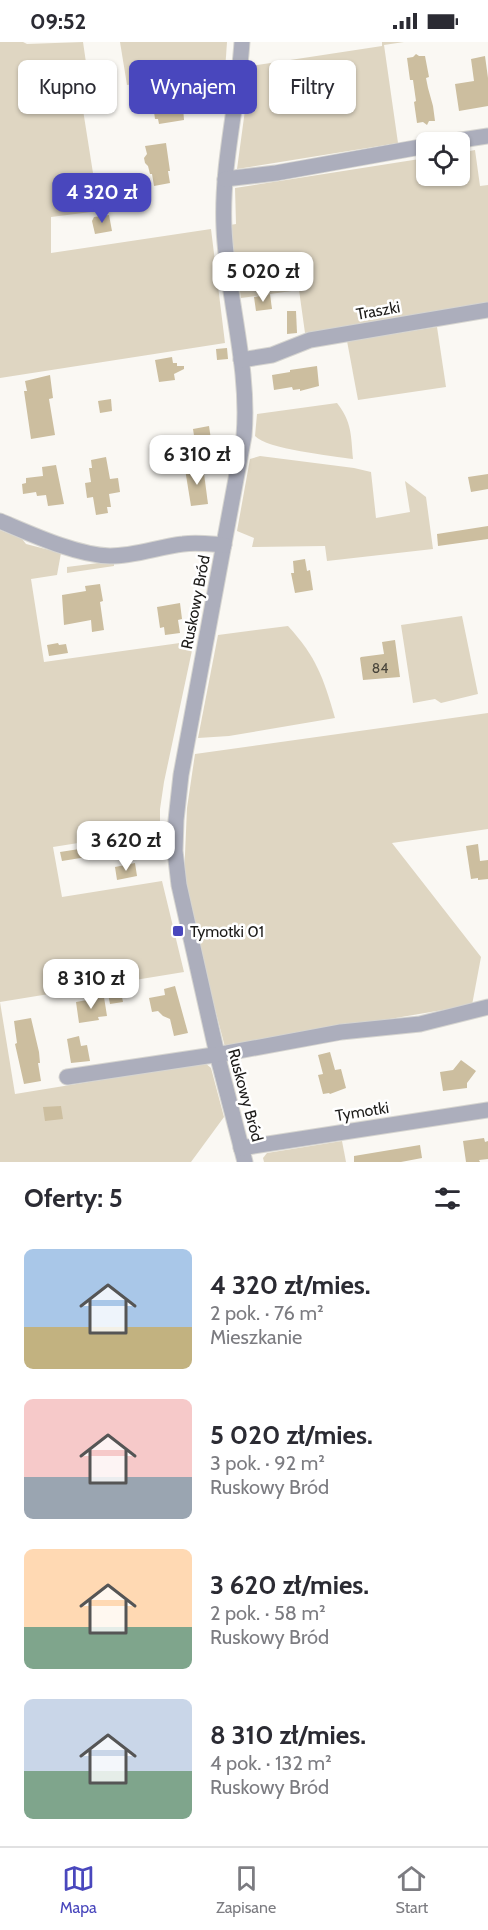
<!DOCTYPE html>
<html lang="pl">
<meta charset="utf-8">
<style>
:root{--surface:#fff;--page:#f7f7f7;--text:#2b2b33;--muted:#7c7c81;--line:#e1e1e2;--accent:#4947bd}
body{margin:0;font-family:Cabin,sans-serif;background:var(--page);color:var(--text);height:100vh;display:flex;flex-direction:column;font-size:22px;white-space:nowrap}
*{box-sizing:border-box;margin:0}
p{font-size:20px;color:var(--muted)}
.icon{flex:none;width:33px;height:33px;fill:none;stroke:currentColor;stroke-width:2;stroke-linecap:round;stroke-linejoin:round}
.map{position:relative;height:1120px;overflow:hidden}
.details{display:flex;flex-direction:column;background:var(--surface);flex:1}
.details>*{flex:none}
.hud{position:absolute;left:18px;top:18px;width:453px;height:54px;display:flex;gap:12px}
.tools{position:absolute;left:416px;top:90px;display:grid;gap:12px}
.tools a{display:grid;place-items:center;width:54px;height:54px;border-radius:9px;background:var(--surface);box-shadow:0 2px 4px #0004;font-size:30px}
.price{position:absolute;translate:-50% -51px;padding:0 14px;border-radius:12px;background:#fff;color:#222;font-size:20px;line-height:39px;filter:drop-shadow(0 2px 3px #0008)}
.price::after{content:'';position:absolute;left:50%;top:36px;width:18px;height:14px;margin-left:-9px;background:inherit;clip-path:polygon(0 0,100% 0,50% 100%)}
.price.active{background:var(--accent);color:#fff}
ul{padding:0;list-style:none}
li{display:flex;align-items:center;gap:18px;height:150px;padding:0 24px}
li span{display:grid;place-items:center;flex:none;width:168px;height:120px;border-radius:9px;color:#555}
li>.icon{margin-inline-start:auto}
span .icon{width:72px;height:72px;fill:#fffc;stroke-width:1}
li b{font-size:26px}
h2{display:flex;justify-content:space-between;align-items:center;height:72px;padding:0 24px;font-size:26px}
.tag{padding:0 21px;border-radius:9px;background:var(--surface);box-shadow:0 2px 4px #0004;font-size:21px;line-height:54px}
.tag.active{background:var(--accent);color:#fff}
.status{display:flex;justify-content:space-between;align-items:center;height:42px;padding:0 30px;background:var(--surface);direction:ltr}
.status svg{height:16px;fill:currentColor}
.tabs{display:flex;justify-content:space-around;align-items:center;height:84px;border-top:2px solid var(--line);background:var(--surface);font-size:16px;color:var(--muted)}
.tabs a{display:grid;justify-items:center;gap:3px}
.tabs .active{color:var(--accent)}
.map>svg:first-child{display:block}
.green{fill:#dfd6c2}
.building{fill:#ccbe9f}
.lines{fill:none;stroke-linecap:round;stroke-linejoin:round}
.minor-casing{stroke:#d6d5d0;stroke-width:17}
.minor{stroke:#acaebc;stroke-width:15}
.poi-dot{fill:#4947bd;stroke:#fff;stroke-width:2}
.labels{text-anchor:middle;stroke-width:5;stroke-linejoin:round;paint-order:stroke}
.number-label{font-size:14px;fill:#48443a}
.street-label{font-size:16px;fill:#1c1b19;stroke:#fff}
.poi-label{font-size:16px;fill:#1c1b19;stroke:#fff;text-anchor:start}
</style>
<div class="status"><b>09:52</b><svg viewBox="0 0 49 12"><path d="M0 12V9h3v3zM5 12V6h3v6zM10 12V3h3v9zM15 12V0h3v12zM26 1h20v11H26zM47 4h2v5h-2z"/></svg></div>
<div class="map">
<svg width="488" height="1120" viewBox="0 0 488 1120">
<rect width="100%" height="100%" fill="#faf8f3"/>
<g class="green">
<path d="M0 0H23L27 2 83 0 90 48 80 49 99 169 51 175V211L211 187 225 301 0 336Z"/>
<path d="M120 0H227L225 29 127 43Z"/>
<path d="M382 0H404L384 3 398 101 237 127 251 24 382 4Z"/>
<path d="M475 108 480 144 488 143V260L305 291 299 248 241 256 230 183 236 182 235 146 426 116V134H459V111Z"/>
<path d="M437 285 446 345 358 358 347 299Z"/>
<path d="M337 361C352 380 351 394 353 417 333 414 266 407 255 394L257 372Z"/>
<path d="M260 414 354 426 371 430 376 476 410 470 405 439 426 455 433 507 327 519 325 504 252 505 254 496 237 489 250 417Z"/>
<path d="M0 488 22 497 26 502 61 511 57 533 31 537 44 620 194 599 164 740 160 767V788L53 805 62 855 162 839 184 930 0 960 15 1052 205 1021 211 1026 224 1075 191 1120H0Z"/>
<path d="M114 519V524L67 531V525Z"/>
<path d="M462 574 478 652 441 661 435 657 413 661 401 583Z"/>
<path d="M288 584C317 616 323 635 335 676L229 694 198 696 218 593Z"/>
<path d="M488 671V787L392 801 481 915 472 963 225 1005 204 925 184 836 187 766 195 712Z"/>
<path d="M342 1099 346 1120H264L263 1116 267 1111Z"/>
</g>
<g class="building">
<path d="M416 12 419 14H425L429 35 426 36 428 46 433 64 435 79H429L427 83 423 80 417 81 414 60 416 59 413 38H410L407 16 413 15Z"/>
<path d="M485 14 488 36V64L459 69 455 42 474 39 471 17Z"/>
<path d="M167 51V53L174 52 176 66 183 65 184 78 159 82 158 77H155L152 55Z"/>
<path d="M166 101 170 129H168L170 141 154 144 152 132H150L148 124 145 121 144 116 147 112 145 104Z"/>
<path d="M109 173 112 189 95 192 92 179 94 175Z"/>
<path d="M270 252 272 267 256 269 254 255Z"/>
<path d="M287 269H296L297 291 287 292Z"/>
<path d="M227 306 228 317 217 318 216 307Z"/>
<path d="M172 315 173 321H177V324H184V327L174 332 175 338 159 340 155 318Z"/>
<path d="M317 324 319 344 300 349V347L293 348 292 345 274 348 272 333 290 330V328Z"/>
<path d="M50 333 53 356 49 357 55 393 31 397 24 349H27L25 339Z"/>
<path d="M111 357 112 369 100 371 98 359Z"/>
<path d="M209 384 212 404 196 407 193 387Z"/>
<path d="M106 415 110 437 118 436 120 450 109 452 111 465H107L108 471 96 473 93 455 87 456 85 441 91 440 89 426H92L91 418Z"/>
<path d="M56 423 64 462 48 464 46 453 37 454 36 450 23 452 22 442 26 441V436L43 434 42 425Z"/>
<path d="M203 424 208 462 191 464 185 427Z"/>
<path d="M488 432V447L471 450 468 435Z"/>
<path d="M488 484V497L438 504 437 492Z"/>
<path d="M305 517 307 529 310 528 313 548 295 551 291 531H294L293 519Z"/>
<path d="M100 542 103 559 100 560 104 588 92 590 91 578 64 583 62 553 86 549 85 544Z"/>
<path d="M180 561 182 577 178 578 180 591 165 593 164 585 160 586 157 565Z"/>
<path d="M395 598 400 635 363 638 360 616 361 615 384 612 382 600Z"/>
<path d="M58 601 59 603 66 602 68 611 49 614 47 603Z"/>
<path d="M478 802 480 819 488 818V837L478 838V836L471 837 466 804Z"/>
<path d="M92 805 93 814 62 819 60 810Z"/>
<path d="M135 821 137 834 117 838 115 825Z"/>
<path d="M175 944 188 991 174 994 170 977 163 974 158 969 152 970 149 956 165 953 164 947Z"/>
<path d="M121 950 123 960 110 962 108 952Z"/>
<path d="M104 955 107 974 98 975 99 978 79 981 76 960Z"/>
<path d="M31 976 39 1010 40 1021H38L41 1039 24 1042 15 1002 17 1001 14 979Z"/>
<path d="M79 994 81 1004 87 1003 90 1019 71 1021 67 997Z"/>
<path d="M330 1010 335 1028 341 1027 346 1046 330 1052 329 1051 323 1052 318 1033 323 1032 318 1013Z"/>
<path d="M461 1018 476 1029 467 1041V1046L443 1049 440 1030 453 1028Z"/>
<path d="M61 1064 63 1077 45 1079 43 1065Z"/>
<path d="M484 1096 485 1100 488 1099V1117L479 1118 480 1120H466L463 1099Z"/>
<path d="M420 1103 422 1116 401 1120H354V1114Z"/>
</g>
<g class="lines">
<g class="minor-casing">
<g id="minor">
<path d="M242 0C238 62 221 123 224 186 227 255 250 325 244 394L181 733 176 778 175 809 179 843 217 1012 245 1120"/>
<path d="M448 100 488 94"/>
<path d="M225 137 276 131 426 104"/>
<path d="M241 318 272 313 310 298 488 268"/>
<path d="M0 479C31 492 76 513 110 514 135 514 158 505 183 502 197 500 210 502 224 503"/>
<path d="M67 1035 227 1011 341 990 420 982 488 965"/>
<path d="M241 1106 488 1068"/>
</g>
</g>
<use href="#minor" class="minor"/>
</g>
<rect class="poi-dot" x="172" y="883" width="12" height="12" rx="3"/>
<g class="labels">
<g class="number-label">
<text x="380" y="631">84</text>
</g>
<g class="street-label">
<text transform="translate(378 268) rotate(-10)" y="6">Traszki</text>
<text transform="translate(195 560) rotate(-79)" y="6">Ruskowy Bród</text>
<text transform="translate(246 1053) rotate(75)" y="6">Ruskowy Bród</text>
<text transform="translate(362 1069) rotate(-9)" y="6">Tymotki</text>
</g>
<g class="poi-label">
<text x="190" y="895">Tymotki 01</text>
</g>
</g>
</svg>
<div class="tools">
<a><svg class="icon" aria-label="locate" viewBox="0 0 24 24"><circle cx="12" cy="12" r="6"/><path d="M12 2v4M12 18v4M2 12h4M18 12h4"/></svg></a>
</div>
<b class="price active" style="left:102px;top:182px">4 320 zł</b>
<b class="price" style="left:263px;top:261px">5 020 zł</b>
<b class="price" style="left:197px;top:444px">6 310 zł</b>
<b class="price" style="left:126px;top:830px">3 620 zł</b>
<b class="price" style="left:91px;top:968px">8 310 zł</b>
<div class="hud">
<a class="tag">Kupno</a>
<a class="tag active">Wynajem</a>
<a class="tag">Filtry</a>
</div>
</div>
<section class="details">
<h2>Oferty: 5<svg class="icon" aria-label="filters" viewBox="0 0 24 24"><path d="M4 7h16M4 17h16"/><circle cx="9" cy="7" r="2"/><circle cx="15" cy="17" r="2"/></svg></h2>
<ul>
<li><span style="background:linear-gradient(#a9c7e8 65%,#c2b280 0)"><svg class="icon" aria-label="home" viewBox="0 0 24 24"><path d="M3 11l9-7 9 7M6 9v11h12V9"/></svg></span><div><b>4 320 zł/mies.</b><p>2 pok. · 76 m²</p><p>Mieszkanie</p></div></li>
<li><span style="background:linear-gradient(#f6c9c9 65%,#9aa5b1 0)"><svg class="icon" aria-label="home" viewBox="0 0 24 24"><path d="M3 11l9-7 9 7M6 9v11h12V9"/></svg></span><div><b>5 020 zł/mies.</b><p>3 pok. · 92 m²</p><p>Ruskowy Bród</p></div></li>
<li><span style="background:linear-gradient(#ffd9b3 65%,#7fa58c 0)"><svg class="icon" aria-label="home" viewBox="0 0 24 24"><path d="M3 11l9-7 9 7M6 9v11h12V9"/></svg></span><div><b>3 620 zł/mies.</b><p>2 pok. · 58 m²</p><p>Ruskowy Bród</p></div></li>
<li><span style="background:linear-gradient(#c9d6e8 60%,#7fa58c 0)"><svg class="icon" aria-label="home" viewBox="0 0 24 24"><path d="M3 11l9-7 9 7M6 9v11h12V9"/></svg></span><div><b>8 310 zł/mies.</b><p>4 pok. · 132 m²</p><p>Ruskowy Bród</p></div></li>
</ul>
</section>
<nav class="tabs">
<a class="active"><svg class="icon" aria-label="map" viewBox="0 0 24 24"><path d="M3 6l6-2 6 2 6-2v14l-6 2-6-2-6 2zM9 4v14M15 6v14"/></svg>Mapa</a>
<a><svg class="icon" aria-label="saved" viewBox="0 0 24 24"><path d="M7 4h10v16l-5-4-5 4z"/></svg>Zapisane</a>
<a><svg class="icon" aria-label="home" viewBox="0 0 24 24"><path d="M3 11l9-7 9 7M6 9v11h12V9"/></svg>Start</a>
</nav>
